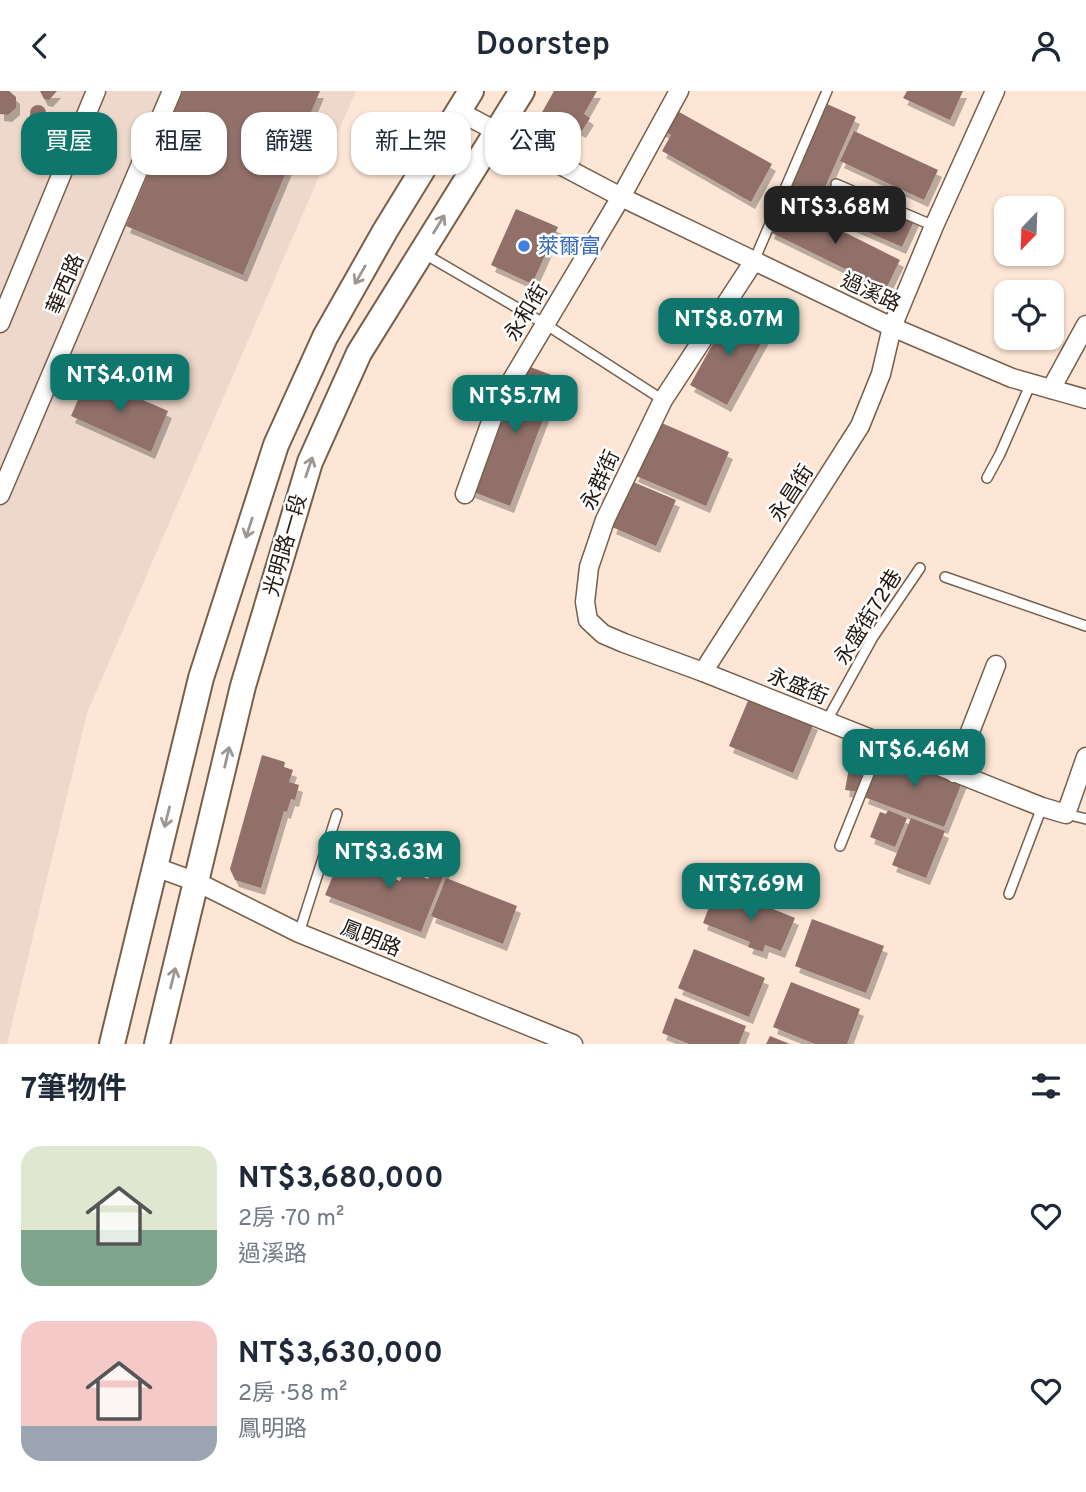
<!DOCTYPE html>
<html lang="zh-TW">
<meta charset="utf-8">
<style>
:root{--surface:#fff;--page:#f2f2f3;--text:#1f2937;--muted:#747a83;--accent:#0f766e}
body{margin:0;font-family:Overpass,"Noto Sans TC",sans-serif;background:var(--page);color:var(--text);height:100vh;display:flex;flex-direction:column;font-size:26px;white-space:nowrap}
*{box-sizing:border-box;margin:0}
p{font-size:23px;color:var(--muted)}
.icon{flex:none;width:38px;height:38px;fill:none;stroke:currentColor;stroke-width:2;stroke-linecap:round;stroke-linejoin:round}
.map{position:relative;height:953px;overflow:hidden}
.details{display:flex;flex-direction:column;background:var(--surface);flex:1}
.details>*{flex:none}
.hud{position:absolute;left:21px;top:21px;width:700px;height:63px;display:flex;gap:14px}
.needle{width:46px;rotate:203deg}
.buttons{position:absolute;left:994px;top:105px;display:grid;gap:14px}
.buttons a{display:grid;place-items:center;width:70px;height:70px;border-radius:14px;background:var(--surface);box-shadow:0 2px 5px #0004;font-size:35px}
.price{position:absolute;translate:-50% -60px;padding:0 16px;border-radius:14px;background:var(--accent);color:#fff;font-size:23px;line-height:46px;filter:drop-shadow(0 2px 4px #0008)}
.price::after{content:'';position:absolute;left:50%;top:42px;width:21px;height:16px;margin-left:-10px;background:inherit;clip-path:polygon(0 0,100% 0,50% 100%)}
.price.active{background:#222;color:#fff}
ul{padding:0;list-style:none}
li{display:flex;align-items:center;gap:21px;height:175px;padding:0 21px}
li span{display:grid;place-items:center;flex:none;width:196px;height:140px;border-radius:21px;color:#555}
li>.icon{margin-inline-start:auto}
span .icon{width:84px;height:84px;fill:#fffc;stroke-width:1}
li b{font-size:30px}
h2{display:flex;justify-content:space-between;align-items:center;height:84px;padding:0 21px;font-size:30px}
.chip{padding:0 24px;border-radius:21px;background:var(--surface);box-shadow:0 2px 5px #0004;font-size:24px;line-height:63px}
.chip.active{background:var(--accent);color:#fff}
header{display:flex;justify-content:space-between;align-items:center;height:91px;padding:0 21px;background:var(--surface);font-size:32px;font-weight:600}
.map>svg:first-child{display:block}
.industrial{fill:#eed8cb}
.building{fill:#91706b;filter:url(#shadow)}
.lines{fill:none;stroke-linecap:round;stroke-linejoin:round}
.lane-casing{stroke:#775f4c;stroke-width:12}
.street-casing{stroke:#775f4c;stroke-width:21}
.secondary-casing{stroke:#775f4c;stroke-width:28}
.lane{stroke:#fff;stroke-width:9}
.street{stroke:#fff;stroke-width:18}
.secondary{stroke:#fff;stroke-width:24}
.oneway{stroke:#9c9793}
.shop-dot{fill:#3f7fe0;stroke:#fff;stroke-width:2.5}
.labels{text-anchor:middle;stroke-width:5;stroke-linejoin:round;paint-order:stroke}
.shop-label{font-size:21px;fill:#366cbe;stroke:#fff;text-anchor:start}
.street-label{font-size:21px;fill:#221810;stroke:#fff}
</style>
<header><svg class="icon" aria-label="back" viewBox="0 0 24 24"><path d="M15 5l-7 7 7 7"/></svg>Doorstep<svg class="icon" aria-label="person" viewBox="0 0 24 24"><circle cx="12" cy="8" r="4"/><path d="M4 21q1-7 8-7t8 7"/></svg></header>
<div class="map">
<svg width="1086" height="953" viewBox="0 0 1086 953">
<defs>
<filter id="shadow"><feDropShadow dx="4" dy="7" stdDeviation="0" flood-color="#0004"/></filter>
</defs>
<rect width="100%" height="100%" fill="#fde6d5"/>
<path class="industrial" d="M0 0H356L87 622 7 953H0Z"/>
<g class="building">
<path d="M0 0H9L16 6V17L8 24 0 23Z"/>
<path d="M40 0H57L49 9 44 8Z"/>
<path d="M183 0H320L243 184 126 135Z"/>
<path d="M554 0H597L584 23 590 27 582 40 576 37 570 47 542 32 541 23Z"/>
<path d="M907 0H963L950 29 903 7Z"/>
<path d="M827 13 856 26 814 121 784 107Z"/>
<circle cx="38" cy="22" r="8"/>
<path d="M672 17 772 73 751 111 662 60 671 44 660 38Z"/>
<path d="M854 40 938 79 924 109 840 70Z"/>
<path d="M833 91 915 128 902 156 820 120Z"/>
<path d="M784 111 900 169 886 198 770 141Z"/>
<path d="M516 118 558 136 532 193 491 174Z"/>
<path d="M731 220 768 240 727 314 690 294Z"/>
<path d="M520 272 559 287 510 415 471 400Z"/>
<path d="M88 285 168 320 151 361 71 325Z"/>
<path d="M657 330 729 361 706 415 634 384Z"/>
<path d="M631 390 676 409 656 455 612 436Z"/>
<path d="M750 605 814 632 793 682 729 655Z"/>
<path d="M854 649 869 652 860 701 845 699Z"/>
<path d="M893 663 963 689 944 736 864 706 878 669Z"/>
<path d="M262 664 285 671 284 676 293 679 289 691 299 694 295 709 291 708 287 721 284 720 261 797 235 789 230 778Z"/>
<path d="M888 719 907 727 895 756 870 746 880 721 886 723Z"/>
<path d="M911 727 945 740 926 787 892 774Z"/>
<path d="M363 743 401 758 392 781 354 766Z"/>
<path d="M411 762 422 766 416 783 428 788 436 768 448 773 421 841 325 804 340 767 400 790Z"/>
<path d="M446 787 517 815 503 853 431 825Z"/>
<path d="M741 805 795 827 781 860 765 854 763 861 748 856 750 851 703 832 711 811 723 816 726 810 738 815Z"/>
<path d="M812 828 884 855 866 902 795 875Z"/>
<path d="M694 858 765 887 749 926 678 897Z"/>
<path d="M791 891 860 918 847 953H815L773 936Z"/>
<path d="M675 907 746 935 739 953H689L662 942Z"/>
<path d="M770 945 790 953H766Z"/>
</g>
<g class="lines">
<g class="lane-casing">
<g id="lane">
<path d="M836 93 934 135"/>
<path d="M423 162 545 233 663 309"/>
<path d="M754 170 827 0"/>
<path d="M987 387 1000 363 1031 292"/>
<path d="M945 486 1086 535"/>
<path d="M826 631 873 546 920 477"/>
<path d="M1066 723 1086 728"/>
<path d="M840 755 881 653"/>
<path d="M1009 803 1042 716"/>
<path d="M299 842 337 723"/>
</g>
</g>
<g class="street-casing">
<g id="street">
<path d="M458 20 621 106 892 236 1012 287 1086 308"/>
<path d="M754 170 663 309 605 429 589 476 585 511 588 529 603 543 624 552 703 581 1042 716 1066 723 1086 666"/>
<path d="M0 232 96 0"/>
<path d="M1051 298 1086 234"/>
<path d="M465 403 497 314 621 106 679 0"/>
<path d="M0 404 172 0"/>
<path d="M703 581 860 335 881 283 892 236 934 135 995 0"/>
<path d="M954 682 996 574"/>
<path d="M155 776 197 791 299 842 573 953"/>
</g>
</g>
<g class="secondary-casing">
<g id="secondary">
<path d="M112 953 201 587 276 354 325 246 385 140 471 0"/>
<path d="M157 953 243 595 310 371 359 262 522 0"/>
</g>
</g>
<use href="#lane" class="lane"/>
<use href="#street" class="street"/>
<use href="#secondary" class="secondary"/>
</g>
<defs><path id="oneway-shaft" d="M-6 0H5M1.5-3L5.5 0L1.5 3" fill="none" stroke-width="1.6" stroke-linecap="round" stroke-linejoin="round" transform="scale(1.75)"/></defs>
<g class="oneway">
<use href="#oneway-shaft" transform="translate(439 133) rotate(-58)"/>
<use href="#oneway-shaft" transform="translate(360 184) rotate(120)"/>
<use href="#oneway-shaft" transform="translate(309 376) rotate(-71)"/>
<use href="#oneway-shaft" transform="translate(249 437) rotate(108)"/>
<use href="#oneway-shaft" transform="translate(227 666) rotate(-77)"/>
<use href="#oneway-shaft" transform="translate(167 726) rotate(104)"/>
<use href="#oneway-shaft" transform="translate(173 887) rotate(-76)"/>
</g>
<circle class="shop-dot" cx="524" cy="155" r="7"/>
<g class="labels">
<g class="shop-label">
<text x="538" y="162">萊爾富</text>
</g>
<g class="street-label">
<text transform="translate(65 193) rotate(-67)" y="7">華西路</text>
<text transform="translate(871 201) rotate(25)" y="7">過溪路</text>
<text transform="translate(526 221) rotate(-59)" y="7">永和街</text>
<text transform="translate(600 389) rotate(-65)" y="7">永群街</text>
<text transform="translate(791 402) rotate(-57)" y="7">永昌街</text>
<text transform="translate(285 454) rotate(-74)" y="7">光明路一段</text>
<text transform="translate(868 526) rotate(-58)" y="7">永盛街72巷</text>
<text transform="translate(798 595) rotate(22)" y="7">永盛街</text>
<text transform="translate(371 847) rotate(22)" y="7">鳳明路</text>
</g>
</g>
</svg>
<div class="buttons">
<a><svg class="needle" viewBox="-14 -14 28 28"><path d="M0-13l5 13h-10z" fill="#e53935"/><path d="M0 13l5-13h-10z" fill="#747a83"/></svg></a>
<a><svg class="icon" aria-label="locate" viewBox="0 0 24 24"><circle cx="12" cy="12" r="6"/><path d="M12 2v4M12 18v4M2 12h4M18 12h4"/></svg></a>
</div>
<b class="price active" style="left:835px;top:155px">NT$3.68M</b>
<b class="price" style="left:729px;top:267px">NT$8.07M</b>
<b class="price" style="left:120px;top:323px">NT$4.01M</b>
<b class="price" style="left:515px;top:344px">NT$5.7M</b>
<b class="price" style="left:914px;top:698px">NT$6.46M</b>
<b class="price" style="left:389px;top:800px">NT$3.63M</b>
<b class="price" style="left:751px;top:832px">NT$7.69M</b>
<div class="hud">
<a class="chip active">買屋</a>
<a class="chip">租屋</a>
<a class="chip">篩選</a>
<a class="chip">新上架</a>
<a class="chip">公寓</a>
</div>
</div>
<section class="details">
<h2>7筆物件<svg class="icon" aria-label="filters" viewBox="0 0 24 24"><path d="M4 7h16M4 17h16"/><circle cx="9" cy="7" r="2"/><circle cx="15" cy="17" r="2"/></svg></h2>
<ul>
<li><span style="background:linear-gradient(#dfe7d0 60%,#7fa58c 0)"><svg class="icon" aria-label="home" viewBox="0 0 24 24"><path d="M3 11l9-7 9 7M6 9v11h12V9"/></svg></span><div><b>NT$3,680,000</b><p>2房 · 70 m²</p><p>過溪路</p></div><svg class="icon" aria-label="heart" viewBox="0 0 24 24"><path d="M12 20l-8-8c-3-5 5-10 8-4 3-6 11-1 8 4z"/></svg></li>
<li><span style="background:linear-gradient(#f6c9c9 75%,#9aa5b1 0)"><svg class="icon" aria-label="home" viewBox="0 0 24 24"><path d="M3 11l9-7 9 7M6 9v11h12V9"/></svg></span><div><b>NT$3,630,000</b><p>2房 · 58 m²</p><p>鳳明路</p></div><svg class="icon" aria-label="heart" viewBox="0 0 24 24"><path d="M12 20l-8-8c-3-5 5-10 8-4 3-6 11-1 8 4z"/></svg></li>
</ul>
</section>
